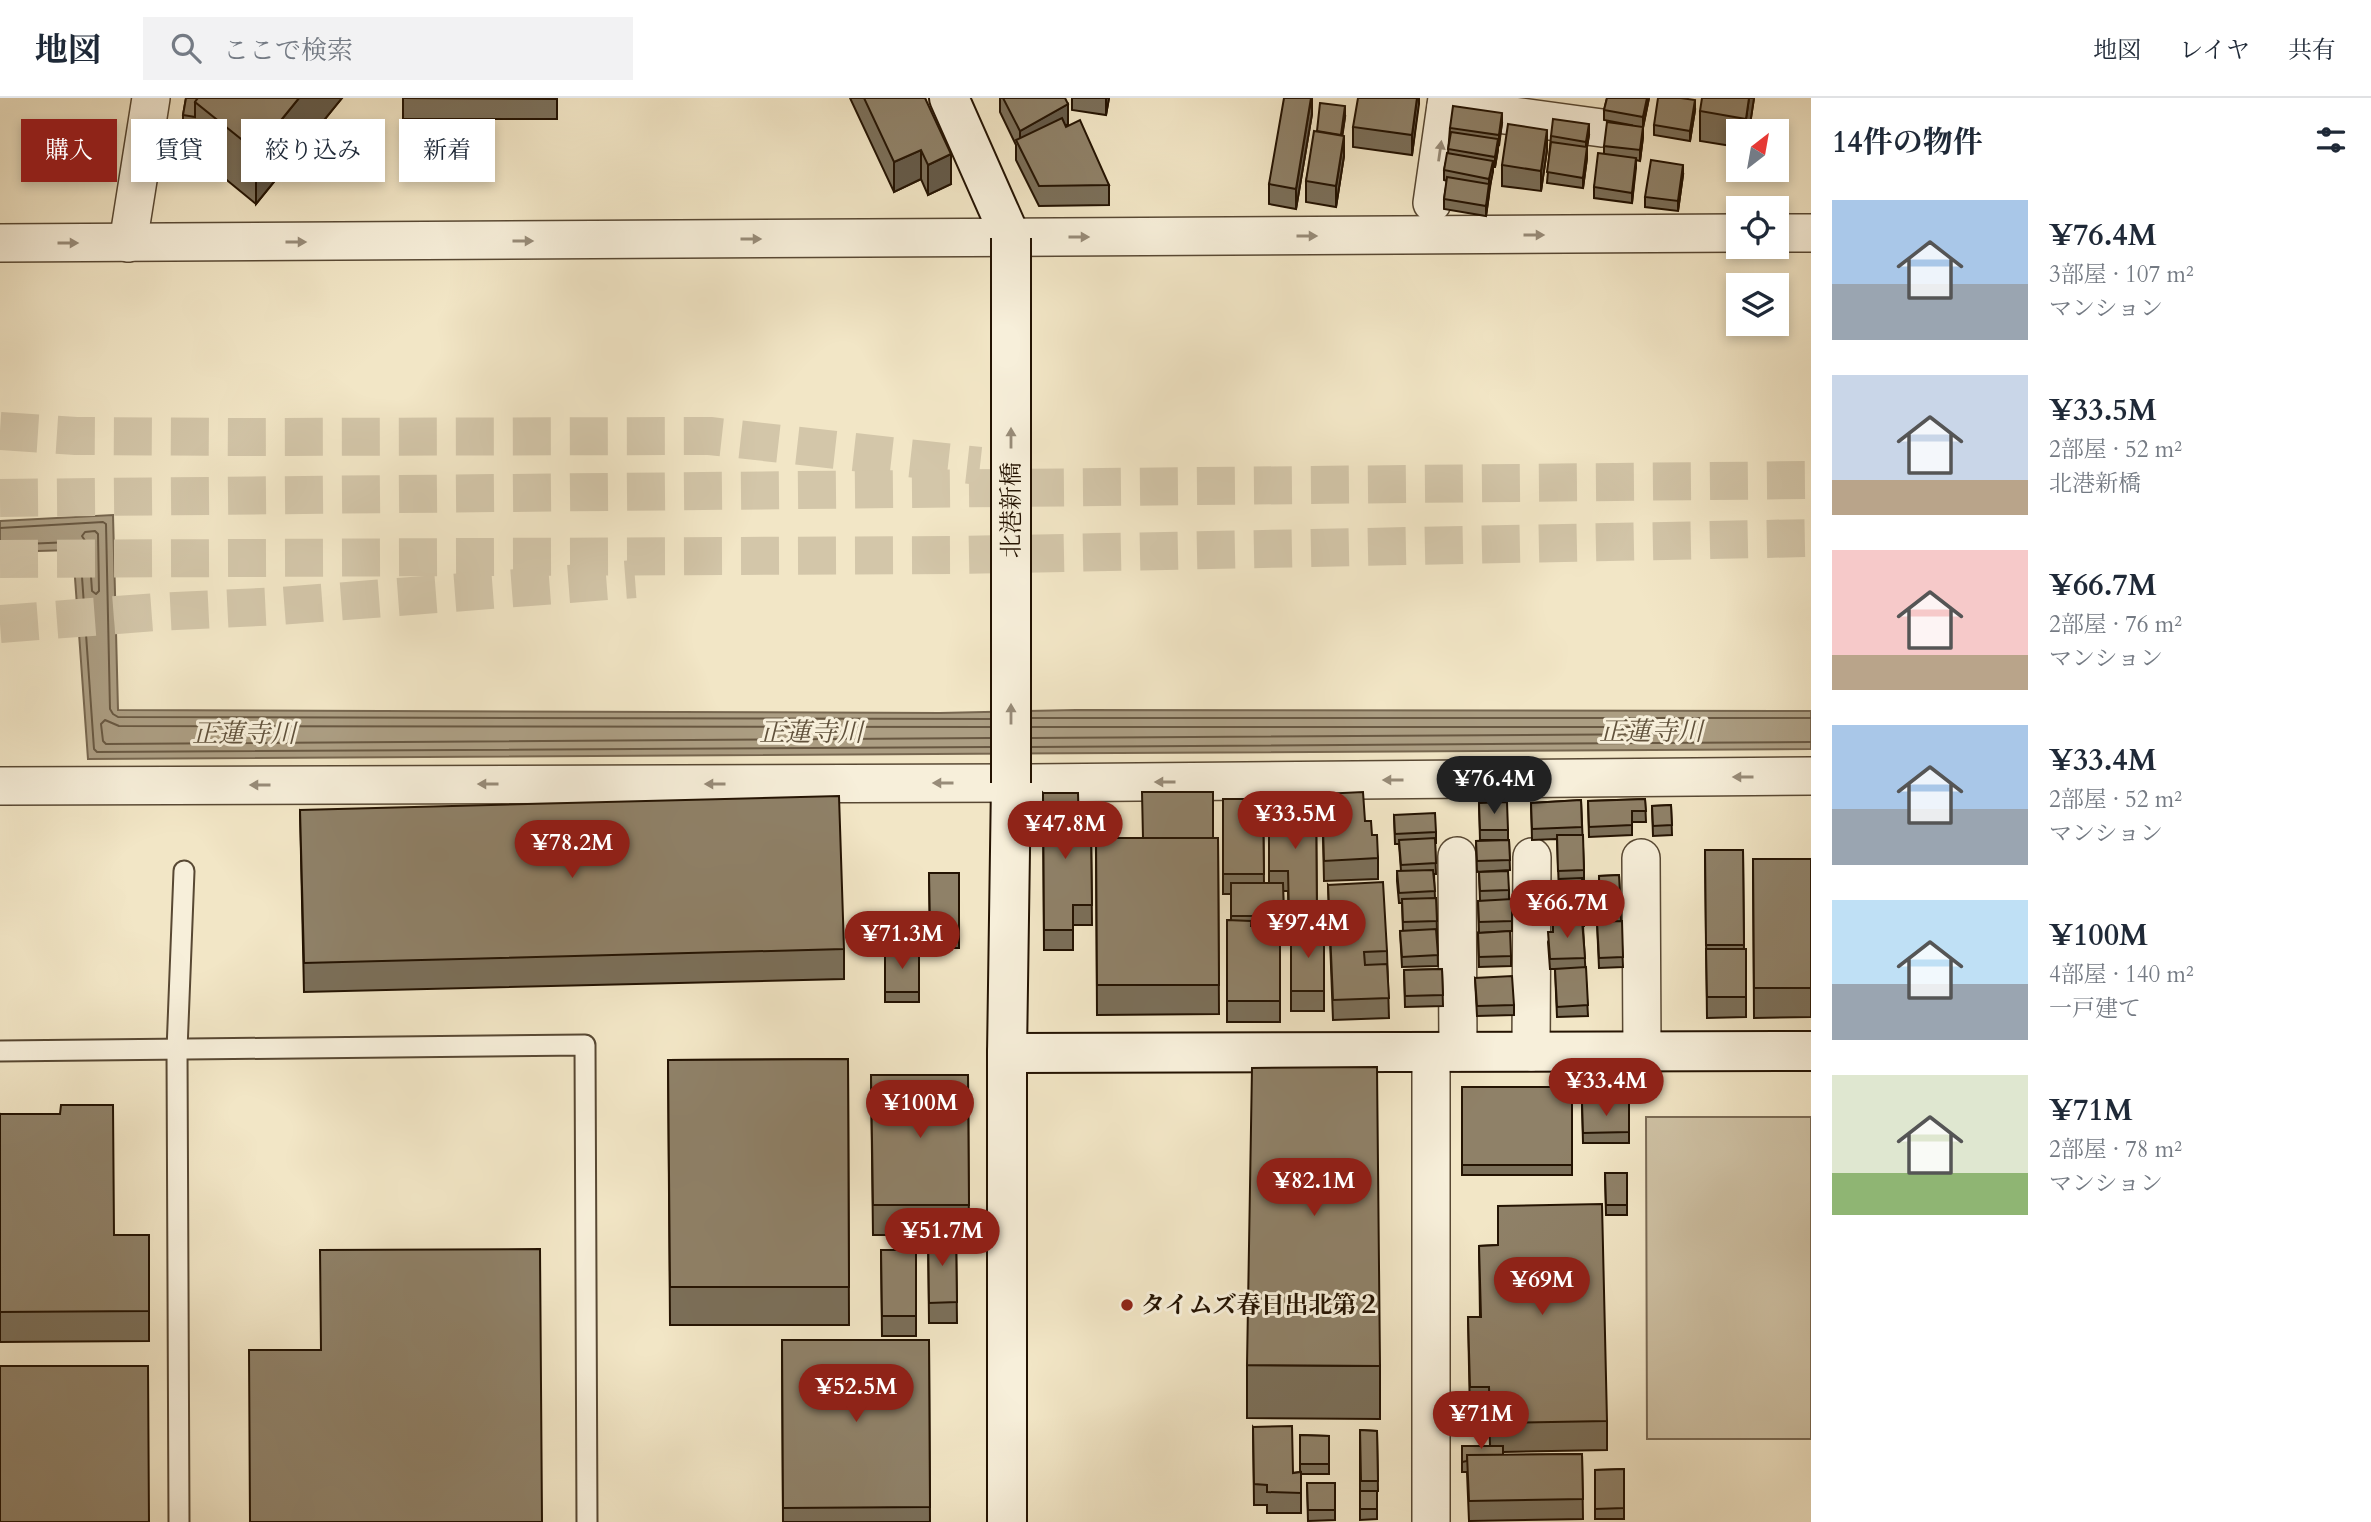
<!DOCTYPE html>
<html lang="ja">
<meta charset="utf-8">
<style>
:root{--surface:#fff;--page:#f2f2f3;--text:#1f2937;--muted:#747a83;--line:#e0e1e3;--accent:#8f2418}
body{margin:0;font-family:Cardo,"Noto Serif JP",serif;background:var(--page);color:var(--text);height:100vh;display:flex;flex-direction:column;font-size:26px;white-space:nowrap}
*{box-sizing:border-box;margin:0}
p{font-size:23px;color:var(--muted)}
.icon{flex:none;width:38px;height:38px;fill:none;stroke:currentColor;stroke-width:2;stroke-linecap:round;stroke-linejoin:round}
.map{position:relative;flex:1;overflow:hidden}
.panel{display:flex;flex-direction:column;background:var(--surface);width:560px}
.panel>*{flex:none}
.hud{position:absolute;left:21px;top:21px;width:665px;height:63px;display:flex;gap:14px}
.needle{width:46px;rotate:31deg}
.tools{position:absolute;left:1726px;top:21px;display:grid;gap:14px}
.tools a{display:grid;place-items:center;width:63px;height:63px;border-radius:0px;background:var(--surface);box-shadow:0 4px 10px #0003;font-size:35px}
.price{position:absolute;translate:-50% -60px;padding:0 16px;border-radius:24px;background:var(--accent);color:#fff;font-size:23px;line-height:46px;filter:drop-shadow(0 2px 4px #0008)}
.price::after{content:'';position:absolute;left:50%;top:42px;width:21px;height:16px;margin-left:-10px;background:inherit;clip-path:polygon(0 0,100% 0,50% 100%)}
.price.selected{background:#222;color:#fff}
ul{padding:0;list-style:none}
li{display:flex;align-items:center;gap:21px;height:175px;padding:0 21px}
li span{display:grid;place-items:center;flex:none;width:196px;height:140px;border-radius:0px;color:#555}
li>.icon{margin-inline-start:auto}
span .icon{width:84px;height:84px;fill:#fffc;stroke-width:1}
li b{font-size:30px}
h2{display:flex;justify-content:space-between;align-items:center;height:84px;padding:0 21px;font-size:30px}
.tag{padding:0 24px;border-radius:0px;background:var(--surface);box-shadow:0 4px 10px #0003;font-size:24px;line-height:63px}
.tag.selected{background:var(--accent);color:#fff}
header{display:flex;align-items:center;gap:42px;box-sizing:border-box;height:98px;padding:0 35px;background:var(--surface);border-bottom:2px solid var(--line)}
header strong{font-size:33px}
nav{display:flex;gap:38px;margin-inline-start:auto;font-size:24px}
.search{width:490px;height:63px;background:var(--page);display:flex;align-items:center;gap:18px;box-sizing:border-box;padding:0 24px;border-radius:0px;color:var(--muted);font-size:26px}
main{display:flex;flex:1;min-height:0}
.map>svg:first-child{display:block}
.green{fill:#cfc2a5;stroke:#7a6a54;stroke-width:2}
.water{fill:#ac9e83;stroke:#76664f;stroke-width:2}
.lines{fill:none;stroke-linecap:round;stroke-linejoin:round}
.shore{stroke:#685842;stroke-width:2}
.highway-tunnel{stroke:#d3c6a9;stroke-width:38;stroke-dasharray:38 19;stroke-linecap:butt}
.lane-casing{stroke:#584833;stroke-width:23}
.street-casing{stroke:#584833;stroke-width:40}
.secondary-casing{stroke:#241302;stroke-width:42}
.lane{stroke:#f7efda;stroke-width:19}
.street{stroke:#f7efda;stroke-width:37}
.secondary{stroke:#f7efda;stroke-width:38}
.secondary-bridge-casing{stroke:#241302;stroke-width:42;stroke-linecap:butt}
.secondary-bridge{stroke:#f7efda;stroke-width:38}
.wall{fill:#7b6f59;stroke:#241302;stroke-width:2}
.shaded-wall{fill:#645a49;stroke:#241302;stroke-width:2}
.building{fill:#8f8168;stroke:#241302;stroke-width:2}
.oneway{fill:#988c79}
.poi-dot{fill:#8f2418;stroke:#f7efda;stroke-width:2.5}
.labels{text-anchor:middle;stroke-width:6;stroke-linejoin:round;paint-order:stroke}
.street-label{font-size:24px;fill:#241302;stroke:#f7efda}
.poi-label{font-size:24px;font-weight:bold;fill:#241302;stroke:#f7efda;text-anchor:start}
.water-label{font-size:26px;font-style:italic;fill:#61523c;stroke:#f7efda}
</style>
<header>
<strong>地図</strong>
<div class="search"><svg class="icon" aria-label="search" viewBox="0 0 24 24"><circle cx="10" cy="10" r="6"/><path d="M15 15l6 6"/></svg>ここで検索</div>
<nav><a>地図</a><a>レイヤ</a><a>共有</a></nav>
</header>
<main>
<div class="map">
<svg width="1811" height="1424" viewBox="0 0 1811 1424">
<rect width="100%" height="100%" fill="#f2e6c6"/>
<filter id="stains"><feTurbulence type="fractalNoise" baseFrequency=".00286" numOctaves="4"/><feColorMatrix values="0 0 0 0 .2 0 0 0 0 .09 0 0 0 0 .02 0 0 0 .5 -.17"/></filter>
<radialGradient id="worn" r=".72"><stop offset=".6" stop-color="#630" stop-opacity="0"/><stop offset="1" stop-color="#630" stop-opacity=".3"/></radialGradient>
<path class="green" d="M1646 1019H1811V1341H1647Z"/>
<path class="water" d="M113 417 118 612 940 615 1076 612 1811 613V651L88 661 73 452 0 454V423Z"/>
<g class="lines">
<g class="shore">
<path d="M0 430 103 424 106 426 110 611 113 616 118 619 990 621"/>
<path d="M85 434 95 433 98 436 99 493 96 496 92 493 89 449 82 438Z"/>
<path d="M0 447 72 444 80 450 94 651 97 654 990 649"/>
<path d="M1032 620H1811"/>
<path d="M990 629 119 628 105 622 101 626 103 643 106 646 990 640"/>
<path d="M1032 629H1684L1687 633 1684 636 1032 640"/>
<path d="M1032 649 1811 644"/>
</g>
<g class="highway-tunnel">
<path d="M0 333 76 338 242 339 710 338 980 368"/>
<path d="M0 400 1811 382"/>
<path d="M0 461 962 457 1811 440"/>
<path d="M0 526 157 514 280 508 635 481"/>
</g>
<g class="lane-casing">
<g id="lane">
<path d="M0 953 585 947 587 1424"/>
<path d="M179 1424 177 952 184 773"/>
</g>
</g>
<g class="street-casing">
<g id="street">
<path d="M1446 9 1602 30"/>
<path d="M1432 105 1447 0"/>
<path d="M1776 135H1811"/>
<path d="M0 145 1738 135"/>
<path d="M128 145 151 0"/>
<path d="M0 688 1031 685 1811 678"/>
<path d="M1457 758 1458 954"/>
<path d="M1641 760 1642 954"/>
<path d="M1531 954 1532 759"/>
<path d="M1431 1424V954"/>
</g>
</g>
<g class="secondary-casing">
<g id="secondary">
<path d="M949 0 1011 140"/>
<path d="M1007 955 1811 953"/>
<path d="M1007 1424V955L1011 685"/>
</g>
</g>
<use href="#lane" class="lane"/>
<use href="#street" class="street"/>
<use href="#secondary" class="secondary"/>
<g class="secondary-bridge-casing">
<path id="secondary-bridge" d="M1011 685V140"/>
</g>
<use href="#secondary-bridge" class="secondary-bridge"/>
</g>
<g class="wall">
<path d="M186 0H342L256 106 195 56V24V29L183 27V17Z"/>
<rect x="403" y="0" width="154" height="21"/>
<path d="M850 0H925L951 86 928 97 921 81 894 94Z"/>
<path d="M1000 0H1065L1068 26 1066 28 1109 87V107L1039 108 1016 62V47L1000 14Z"/>
<path d="M1072 0H1109L1106 17 1072 12Z"/>
<path d="M1312 0V16L1296 111 1269 106V86Z"/>
<path d="M1419 0 1412 57 1353 49V29Z"/>
<path d="M1607 0H1649L1643 29V39L1640 63 1636 62 1632 105 1594 100V89L1604 56V48L1631 27 1604 22V12Z"/>
<path d="M1754 0 1749 33H1738V49L1700 43V13Z"/>
<path d="M1695 12 1690 43 1654 37V27Z"/>
<path d="M1345 19 1342 37 1344 58 1336 109 1306 104V83L1317 33Z"/>
<path d="M1502 25 1495 69H1493L1486 118 1444 111V101L1447 83 1444 82V72L1448 55 1450 30Z"/>
<path d="M1589 37 1587 49V60L1583 90 1547 85 1551 38Z"/>
<path d="M1547 52 1541 93 1502 88V67Z"/>
<path d="M1683 77 1678 113 1645 109V99Z"/>
<path d="M1043 695 1079 734H1091L1092 827H1073V852H1044Z"/>
<path d="M1322 696 1365 723 1378 760V781L1324 783Z"/>
<path d="M1223 701H1263L1264 785H1269V701H1316L1317 831H1324V913H1291V838H1289L1288 793H1283L1284 838H1280V924H1227V822H1231V796H1223Z"/>
<path d="M1645 701 1646 724H1632V737L1589 739 1588 703Z"/>
<path d="M1581 702 1584 772V782H1583L1584 818V828H1583L1588 918 1557 919 1555 871H1550L1548 844 1553 834 1560 822 1557 741 1532 742 1531 705Z"/>
<path d="M1479 705 1508 732V742H1480Z"/>
<path d="M1671 707 1672 737 1653 738 1652 708Z"/>
<path d="M300 712 844 851V881L304 894Z"/>
<path d="M1394 717 1436 734V745H1435L1436 776H1434L1435 800H1436L1438 868 1402 869 1400 833H1403L1402 805H1399L1397 783V773H1401L1399 746H1395Z"/>
<path d="M1096 740H1218L1219 916 1097 917Z"/>
<path d="M1509 742 1510 772 1477 774 1476 743Z"/>
<path d="M1705 752H1743L1744 851H1746V919L1707 920Z"/>
<path d="M1753 761H1811V919L1754 920Z"/>
<path d="M1479 774 1509 792V801H1512V833L1479 835 1478 803H1480Z"/>
<path d="M929 775H959V850H930Z"/>
<path d="M1619 777 1623 869 1599 870 1597 824H1600L1599 778Z"/>
<path d="M1328 787 1387 853 1389 920 1333 922Z"/>
<path d="M1478 835 1511 858V868L1479 869Z"/>
<path d="M919 851V904H885V852Z"/>
<path d="M1442 871 1443 908 1405 909 1404 872Z"/>
<path d="M1475 880 1514 907V917L1477 918Z"/>
<path d="M848 961 849 1227H670L668 962Z"/>
<path d="M871 977H968L969 1137H956L957 1225H929L928 1137H873Z"/>
<rect x="1462" y="989" width="110" height="88"/>
<path d="M1582 1005H1629V1045H1583Z"/>
<path d="M0 1016 114 1137H149V1243L0 1244Z"/>
<path d="M1605 1075H1627V1117H1606Z"/>
<path d="M1498 1108 1607 1323V1352L1503 1354V1357L1582 1356 1583 1421 1469 1423 1467 1374H1462V1348H1490L1489 1318H1470L1468 1219H1480L1479 1148 1498 1147Z"/>
<path d="M881 1152H916V1238H882Z"/>
<path d="M782 1242H929L930 1424H783Z"/>
<path d="M1247 1267 1380 1268V1321L1247 1320Z"/>
<path d="M1253 1329 1293 1375 1300 1374V1337L1329 1338V1376H1301V1415H1267V1407H1254Z"/>
<path d="M1360 1332 1377 1333 1378 1393H1377V1421L1360 1422Z"/>
<path d="M1624 1371V1421H1595V1372Z"/>
<path d="M1307 1385H1335V1422L1308 1423Z"/>
</g>
<g class="shaded-wall">
<path d="M299 0H342L256 106V53Z"/>
<path d="M1106 0H1109L1106 17Z"/>
<path d="M1311 0 1312 16 1296 111V91Z"/>
<path d="M1417 0H1419V6L1412 57V37Z"/>
<path d="M1647 0H1649L1643 30V19Z"/>
<path d="M1749 0H1754L1749 33H1746V21Z"/>
<path d="M1695 2V12L1690 43V33Z"/>
<path d="M1068 6V26L1022 53 1020 49V33Z"/>
<path d="M1345 8V19L1341 48V38Z"/>
<path d="M1502 15V25L1499 48V37Z"/>
<path d="M1589 26V37L1586 54V44Z"/>
<path d="M1643 29V39L1640 63V52Z"/>
<path d="M1547 32V52L1541 93V73Z"/>
<path d="M1344 38V58L1336 109V88Z"/>
<path d="M1498 41V52L1495 69V59Z"/>
<path d="M1587 49V60L1583 90V80Z"/>
<path d="M921 52V81L894 94V64Z"/>
<path d="M951 56V86L928 97V67Z"/>
<path d="M1636 60V70L1632 105V95Z"/>
<path d="M1493 63V74L1489 92V81Z"/>
<path d="M1683 67V77L1678 113V103Z"/>
<path d="M1489 86V96L1486 118V108Z"/>
</g>
<g class="building">
<path d="M186 0H198L195 4V19L183 17Z"/>
<path d="M198 0H299L256 53 195 4Z"/>
<path d="M403 0H557V1Z"/>
<path d="M864 0H925L951 56 928 67 921 52 894 64Z"/>
<path d="M1003 0H1065L1068 6 1020 33Z"/>
<path d="M1284 0H1311L1296 91 1269 86Z"/>
<path d="M1358 0H1417L1412 37 1353 29Z"/>
<path d="M1607 0H1647L1643 19 1604 12Z"/>
<path d="M1658 0H1681L1695 2 1690 33 1654 27Z"/>
<path d="M1702 0H1749L1746 21 1700 13Z"/>
<path d="M1320 5 1345 8 1341 37 1317 33Z"/>
<path d="M1453 8 1502 15 1499 37 1450 30Z"/>
<path d="M1062 20 1066 29 1080 22 1109 87 1039 88 1016 42Z"/>
<path d="M1553 21 1589 26 1586 44 1551 38Z"/>
<path d="M1607 24 1643 29 1640 52 1604 48Z"/>
<path d="M1508 26 1547 32 1541 73 1502 67Z"/>
<path d="M1314 33 1344 38 1336 88 1306 83Z"/>
<path d="M1451 34 1498 41 1495 59 1448 51Z"/>
<path d="M1551 44 1587 49 1583 80 1547 74Z"/>
<path d="M1447 55 1493 63 1489 81 1444 72Z"/>
<path d="M1598 55 1636 60 1632 95 1594 89Z"/>
<path d="M1651 62 1683 67 1678 103 1645 99Z"/>
<path d="M1447 79 1489 86 1486 108 1444 101Z"/>
<path d="M1142 694H1213V740H1143Z"/>
<path d="M1363 694 1365 723H1371L1372 737H1377L1378 760 1324 763 1322 696Z"/>
<path d="M1043 695H1078L1079 734H1091L1092 807H1073V832H1044Z"/>
<path d="M839 698 844 851 304 865 300 712Z"/>
<path d="M1223 701H1263L1264 776H1223Z"/>
<path d="M1269 701H1316L1317 817 1289 818 1288 773H1269Z"/>
<path d="M1645 701 1646 713H1632V727L1589 729 1588 703Z"/>
<path d="M1581 702 1582 729 1532 731 1531 705Z"/>
<path d="M1507 704 1508 732H1480L1479 705Z"/>
<path d="M1671 707 1672 727 1653 728 1652 708Z"/>
<path d="M1435 715 1436 734 1395 736 1394 717Z"/>
<path d="M1557 737H1583L1584 772 1558 773Z"/>
<path d="M1096 740H1218L1219 887H1097Z"/>
<path d="M1435 740 1436 765 1401 767 1399 742Z"/>
<path d="M1509 742 1510 762 1477 763 1476 743Z"/>
<path d="M1705 752H1743L1744 847H1706Z"/>
<path d="M1753 761H1811V890H1754Z"/>
<path d="M1433 772 1435 793 1399 795 1397 773Z"/>
<path d="M1508 773 1509 792 1480 793 1479 774Z"/>
<path d="M929 775H959V830H930Z"/>
<path d="M1619 777 1621 814 1600 815 1599 778Z"/>
<path d="M1582 780 1584 818 1561 819 1559 781Z"/>
<path d="M1383 784 1387 853 1364 854 1365 867 1387 866 1389 900 1333 902 1328 787Z"/>
<path d="M1231 785H1283L1284 818H1231Z"/>
<path d="M1436 800 1437 823 1403 824 1402 801Z"/>
<path d="M1512 801V823L1479 824 1478 803Z"/>
<path d="M1227 822 1251 823V828H1280V903H1227Z"/>
<path d="M1553 822H1582L1585 860 1550 861 1548 834H1553Z"/>
<path d="M1622 823 1623 859 1599 860 1597 824Z"/>
<rect x="1291" y="831" width="33" height="62"/>
<path d="M1436 831 1438 857 1402 859 1400 833Z"/>
<path d="M1510 833 1511 858 1479 859 1478 835Z"/>
<path d="M919 851V894H885V852Z"/>
<path d="M1706 851H1746V899H1707Z"/>
<path d="M1586 869 1588 907 1557 909 1555 871Z"/>
<path d="M1442 871 1443 897 1405 898 1404 872Z"/>
<path d="M1512 878 1514 907 1477 908 1475 880Z"/>
<path d="M848 961 849 1189H670L668 962Z"/>
<path d="M1377 969 1380 1268 1247 1267 1252 970Z"/>
<path d="M871 977H968L969 1107H873Z"/>
<rect x="1462" y="989" width="110" height="78"/>
<path d="M1582 1005H1629V1034L1583 1035Z"/>
<path d="M61 1007H113L114 1137H149V1213L0 1214V1016H60Z"/>
<path d="M1605 1075H1627V1107H1606Z"/>
<path d="M1602 1106 1607 1323 1490 1325 1489 1289H1470L1468 1219H1481L1479 1148 1498 1147V1108Z"/>
<path d="M928 1135H956L957 1204 929 1205Z"/>
<path d="M540 1151 542 1424H250L249 1252H321L320 1152Z"/>
<path d="M881 1152H916V1218H882Z"/>
<path d="M782 1242H929L930 1409 783 1410Z"/>
<path d="M0 1268H148L149 1424H0Z"/>
<path d="M1292 1328 1293 1375 1301 1374V1395L1267 1394V1387L1254 1386 1253 1329Z"/>
<path d="M1360 1332 1377 1333 1378 1383H1361Z"/>
<path d="M1300 1337 1329 1338V1366H1300Z"/>
<path d="M1462 1348H1503V1357H1467V1363L1462 1364Z"/>
<path d="M1582 1356 1583 1401 1469 1403 1467 1357Z"/>
<path d="M1624 1371V1410L1595 1411V1372Z"/>
<path d="M1307 1385H1335V1412H1308Z"/>
<rect x="1360" y="1393" width="17" height="18"/>
</g>
<defs><path id="oneway-solid" d="M-6-.8H1V-3.2L6.5 0L1 3.2V.8H-6Z" transform="scale(1.75)"/></defs>
<g class="oneway">
<use href="#oneway-solid" transform="translate(1440 53) rotate(-82)"/>
<use href="#oneway-solid" transform="translate(1534 137)"/>
<use href="#oneway-solid" transform="translate(1307 138)"/>
<use href="#oneway-solid" transform="translate(1079 139)"/>
<use href="#oneway-solid" transform="translate(751 141)"/>
<use href="#oneway-solid" transform="translate(523 143)"/>
<use href="#oneway-solid" transform="translate(296 144)"/>
<use href="#oneway-solid" transform="translate(68 145)"/>
<use href="#oneway-solid" transform="translate(1011 340) rotate(-90)"/>
<use href="#oneway-solid" transform="translate(1011 616) rotate(-90)"/>
<use href="#oneway-solid" transform="translate(1743 679) rotate(180)"/>
<use href="#oneway-solid" transform="translate(1393 682) rotate(180)"/>
<use href="#oneway-solid" transform="translate(1165 684) rotate(180)"/>
<use href="#oneway-solid" transform="translate(943 685) rotate(180)"/>
<use href="#oneway-solid" transform="translate(488 686) rotate(180)"/>
<use href="#oneway-solid" transform="translate(715 686) rotate(180)"/>
<use href="#oneway-solid" transform="translate(260 687) rotate(180)"/>
</g>
<circle class="poi-dot" cx="1127" cy="1207" r="7"/>
<g class="labels">
<g class="street-label">
<text transform="translate(1011 412) rotate(-90)" y="8">北港新橋</text>
</g>
<g class="poi-label">
<text x="1141" y="1215">タイムズ春日出北第２</text>
</g>
<g class="water-label">
<text x="1651" y="642">正蓮寺川</text>
<text x="811" y="643">正蓮寺川</text>
<text x="244" y="644">正蓮寺川</text>
</g>
</g>
<rect width="100%" height="100%" filter="url(#stains)"/>
<rect width="100%" height="100%" fill="url(#worn)"/>
</svg>
<div class="tools">
<a><svg class="needle" viewBox="-14 -14 28 28"><path d="M0-13l5 13h-10z" fill="#e53935"/><path d="M0 13l5-13h-10z" fill="#747a83"/></svg></a>
<a><svg class="icon" aria-label="locate" viewBox="0 0 24 24"><circle cx="12" cy="12" r="6"/><path d="M12 2v4M12 18v4M2 12h4M18 12h4"/></svg></a>
<a><svg class="icon" aria-label="layers" viewBox="0 0 24 24"><path d="M12 4l9 5-9 5-9-5zM3 14l9 5 9-5"/></svg></a>
</div>
<b class="price selected" style="left:1494px;top:718px">¥76.4M</b>
<b class="price" style="left:1295px;top:753px">¥33.5M</b>
<b class="price" style="left:1065px;top:763px">¥47.8M</b>
<b class="price" style="left:572px;top:782px">¥78.2M</b>
<b class="price" style="left:1567px;top:842px">¥66.7M</b>
<b class="price" style="left:1308px;top:862px">¥97.4M</b>
<b class="price" style="left:902px;top:873px">¥71.3M</b>
<b class="price" style="left:1606px;top:1020px">¥33.4M</b>
<b class="price" style="left:920px;top:1042px">¥100M</b>
<b class="price" style="left:1314px;top:1120px">¥82.1M</b>
<b class="price" style="left:942px;top:1170px">¥51.7M</b>
<b class="price" style="left:1542px;top:1219px">¥69M</b>
<b class="price" style="left:856px;top:1326px">¥52.5M</b>
<b class="price" style="left:1481px;top:1353px">¥71M</b>
<div class="hud">
<a class="tag selected">購入</a>
<a class="tag">賃貸</a>
<a class="tag">絞り込み</a>
<a class="tag">新着</a>
</div>
</div>
<section class="panel">
<h2>14件の物件<svg class="icon" aria-label="filters" viewBox="0 0 24 24"><path d="M4 7h16M4 17h16"/><circle cx="9" cy="7" r="2"/><circle cx="15" cy="17" r="2"/></svg></h2>
<ul>
<li><span style="background:linear-gradient(#a9c7e8 60%,#9aa5b1 0)"><svg class="icon" aria-label="home" viewBox="0 0 24 24"><path d="M3 11l9-7 9 7M6 9v11h12V9"/></svg></span><div><b>¥76.4M</b><p>3部屋 · 107 m²</p><p>マンション</p></div></li>
<li><span style="background:linear-gradient(#c9d6e8 75%,#b9a48a 0)"><svg class="icon" aria-label="home" viewBox="0 0 24 24"><path d="M3 11l9-7 9 7M6 9v11h12V9"/></svg></span><div><b>¥33.5M</b><p>2部屋 · 52 m²</p><p>北港新橋</p></div></li>
<li><span style="background:linear-gradient(#f6c9c9 75%,#b9a48a 0)"><svg class="icon" aria-label="home" viewBox="0 0 24 24"><path d="M3 11l9-7 9 7M6 9v11h12V9"/></svg></span><div><b>¥66.7M</b><p>2部屋 · 76 m²</p><p>マンション</p></div></li>
<li><span style="background:linear-gradient(#a9c7e8 60%,#9aa5b1 0)"><svg class="icon" aria-label="home" viewBox="0 0 24 24"><path d="M3 11l9-7 9 7M6 9v11h12V9"/></svg></span><div><b>¥33.4M</b><p>2部屋 · 52 m²</p><p>マンション</p></div></li>
<li><span style="background:linear-gradient(#bfe0f5 60%,#9aa5b1 0)"><svg class="icon" aria-label="home" viewBox="0 0 24 24"><path d="M3 11l9-7 9 7M6 9v11h12V9"/></svg></span><div><b>¥100M</b><p>4部屋 · 140 m²</p><p>一戸建て</p></div></li>
<li><span style="background:linear-gradient(#dfe7d0 70%,#8fb573 0)"><svg class="icon" aria-label="home" viewBox="0 0 24 24"><path d="M3 11l9-7 9 7M6 9v11h12V9"/></svg></span><div><b>¥71M</b><p>2部屋 · 78 m²</p><p>マンション</p></div></li>
</ul>
</section>
</main>
